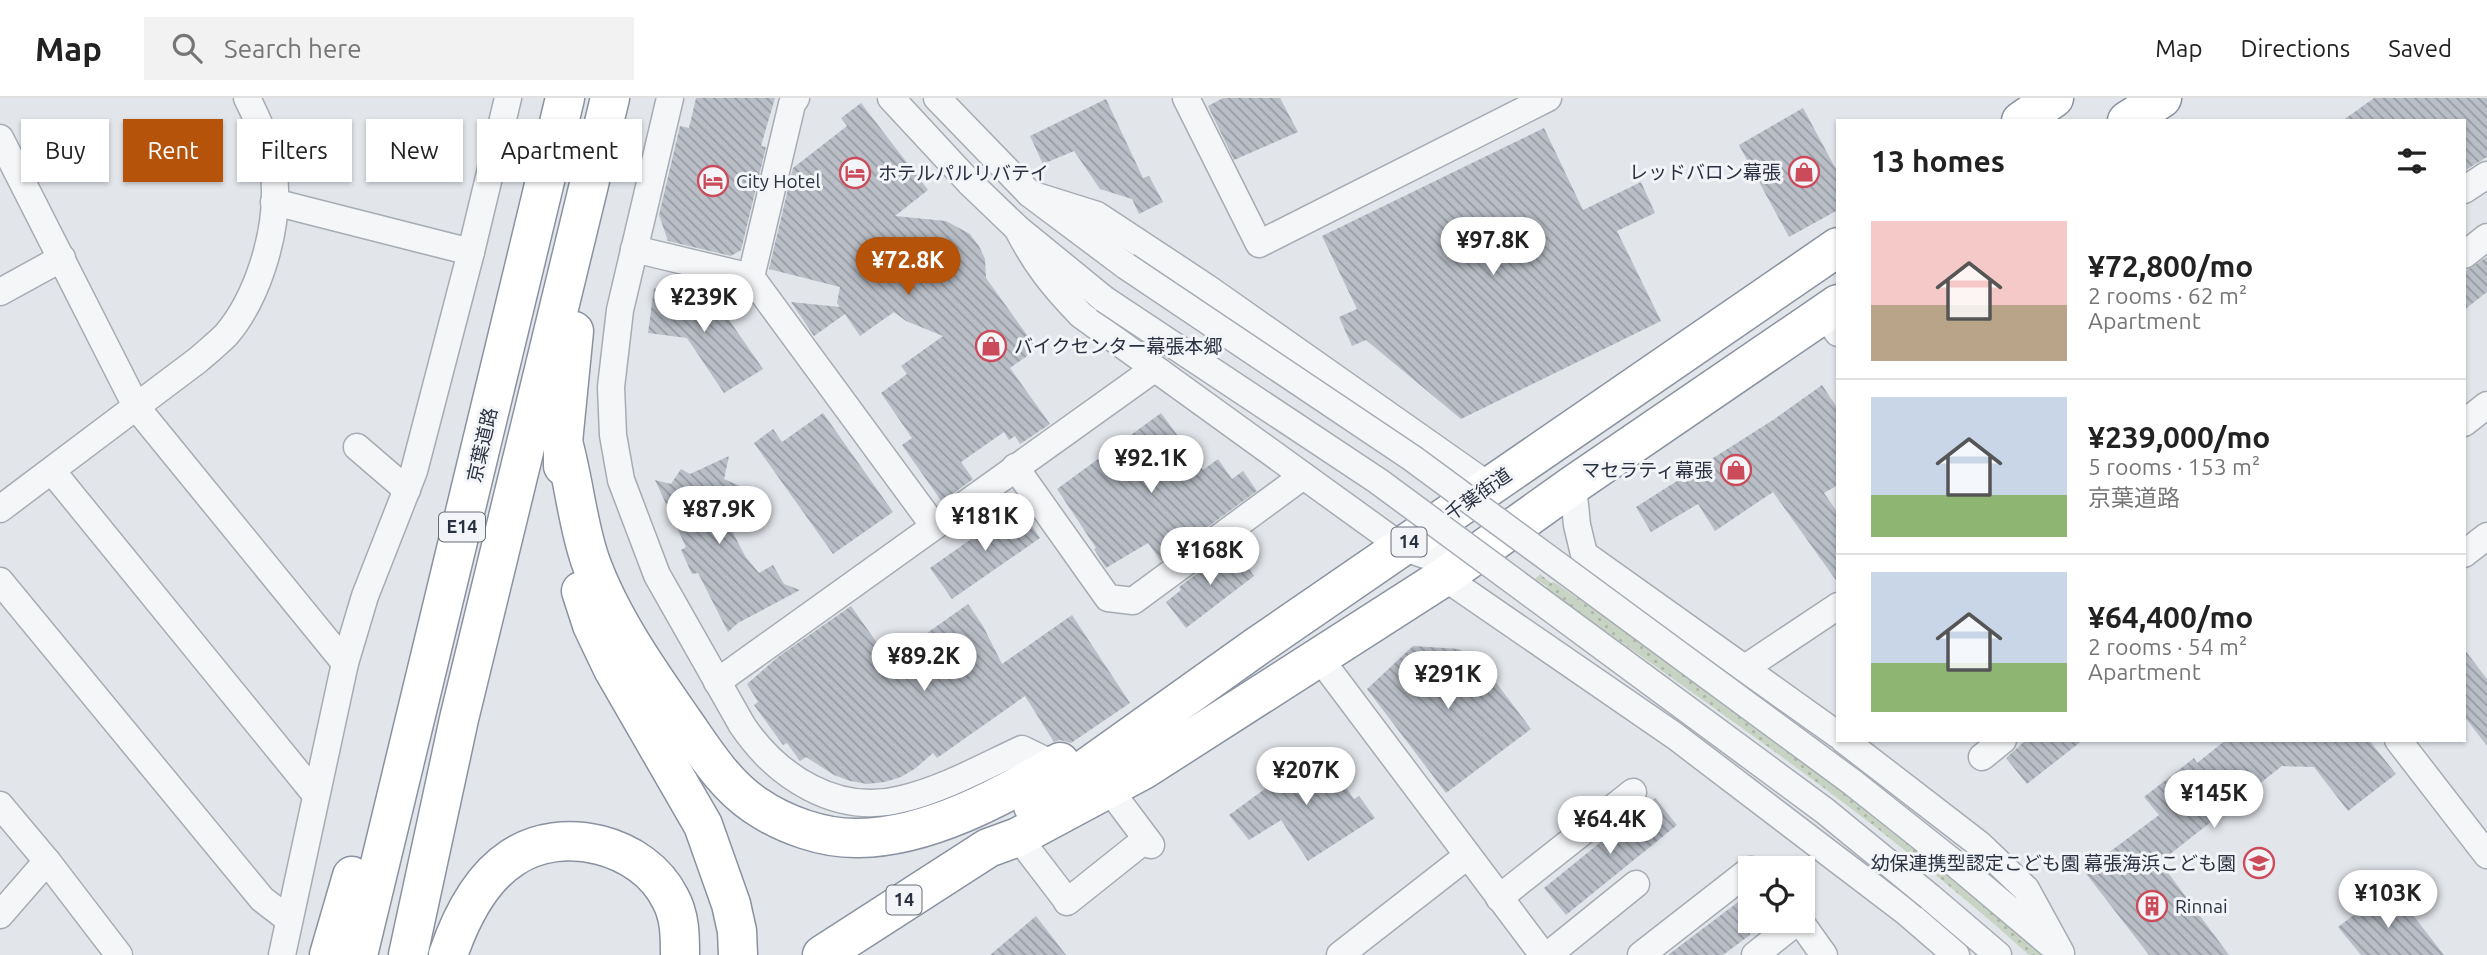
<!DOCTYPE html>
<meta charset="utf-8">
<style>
:root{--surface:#fff;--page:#f2f2f2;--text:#222;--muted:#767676;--line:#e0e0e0;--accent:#b45309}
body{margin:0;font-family:Ubuntu,"Noto Sans JP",sans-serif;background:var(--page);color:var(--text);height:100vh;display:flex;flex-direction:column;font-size:26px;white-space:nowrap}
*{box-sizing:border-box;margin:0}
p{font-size:23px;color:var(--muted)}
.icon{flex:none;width:38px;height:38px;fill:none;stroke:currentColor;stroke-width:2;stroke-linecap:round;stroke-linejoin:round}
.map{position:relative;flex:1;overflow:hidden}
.panel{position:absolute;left:1836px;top:21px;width:630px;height:623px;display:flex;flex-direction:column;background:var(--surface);border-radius:0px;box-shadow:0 2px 5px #0004}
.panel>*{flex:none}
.banner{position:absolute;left:21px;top:21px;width:665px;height:63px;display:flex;gap:14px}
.buttons{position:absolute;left:1738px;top:758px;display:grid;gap:14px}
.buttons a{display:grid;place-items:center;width:77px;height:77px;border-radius:0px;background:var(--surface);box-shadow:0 2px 5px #0004;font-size:35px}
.price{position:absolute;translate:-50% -60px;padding:0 16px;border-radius:24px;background:#fff;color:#222;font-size:23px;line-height:46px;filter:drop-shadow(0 2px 4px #0008)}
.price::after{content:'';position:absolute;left:50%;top:42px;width:21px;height:16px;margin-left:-10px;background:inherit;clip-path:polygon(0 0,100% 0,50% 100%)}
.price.active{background:var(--accent);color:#fff}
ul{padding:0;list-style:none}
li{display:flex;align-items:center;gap:21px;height:175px;padding:0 35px}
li+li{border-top:2px solid var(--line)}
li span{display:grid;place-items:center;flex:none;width:196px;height:140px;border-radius:0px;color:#555}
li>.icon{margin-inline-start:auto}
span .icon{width:84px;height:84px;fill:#fffc;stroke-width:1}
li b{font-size:30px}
h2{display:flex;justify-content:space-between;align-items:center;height:84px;padding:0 35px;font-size:30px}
.tag{padding:0 24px;border-radius:0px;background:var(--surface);box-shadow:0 2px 5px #0004;font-size:24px;line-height:63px}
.tag.active{background:var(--accent);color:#fff}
header{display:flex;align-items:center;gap:42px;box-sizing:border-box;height:98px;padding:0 35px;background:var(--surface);border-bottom:2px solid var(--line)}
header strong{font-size:33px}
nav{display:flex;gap:38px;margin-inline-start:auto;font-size:24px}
.search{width:490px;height:63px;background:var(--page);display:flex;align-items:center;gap:18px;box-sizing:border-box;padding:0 24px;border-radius:0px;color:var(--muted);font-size:26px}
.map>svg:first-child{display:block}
.green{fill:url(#green-dots)}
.building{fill:url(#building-back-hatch)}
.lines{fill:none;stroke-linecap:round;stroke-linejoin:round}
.minor-casing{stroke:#a7acb4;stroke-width:29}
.highway-casing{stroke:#8a92a1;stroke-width:41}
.minor{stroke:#f5f6f8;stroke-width:26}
.highway{stroke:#fff;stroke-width:38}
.minor-bridge-casing{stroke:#a7acb4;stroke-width:29;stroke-linecap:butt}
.minor-bridge{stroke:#f5f6f8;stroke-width:26}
.labels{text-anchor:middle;stroke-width:6;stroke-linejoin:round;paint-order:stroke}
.shield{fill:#f2f4f8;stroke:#666c79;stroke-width:2}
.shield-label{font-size:18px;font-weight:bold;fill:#2a3242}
.poi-label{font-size:19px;fill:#2a3242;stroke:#f2f4f8;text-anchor:start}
.street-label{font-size:19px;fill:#2a3242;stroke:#f2f4f8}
</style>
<header>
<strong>Map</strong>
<div class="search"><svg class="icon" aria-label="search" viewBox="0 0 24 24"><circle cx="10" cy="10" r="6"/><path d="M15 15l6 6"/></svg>Search here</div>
<nav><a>Map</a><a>Directions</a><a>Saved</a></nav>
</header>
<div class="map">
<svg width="2487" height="857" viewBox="0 0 2487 857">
<defs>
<pattern id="green-dots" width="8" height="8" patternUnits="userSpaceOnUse" patternTransform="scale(1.75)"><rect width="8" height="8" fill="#c7d4c3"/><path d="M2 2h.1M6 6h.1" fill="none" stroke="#abb6a9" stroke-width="1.8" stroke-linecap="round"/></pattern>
<pattern id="building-back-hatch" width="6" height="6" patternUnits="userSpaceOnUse" patternTransform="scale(1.75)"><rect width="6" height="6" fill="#b9bec7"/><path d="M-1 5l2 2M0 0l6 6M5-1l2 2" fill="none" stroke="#979ba3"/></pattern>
</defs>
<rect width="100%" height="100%" fill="#e2e5ea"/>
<path class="green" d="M1540 476 1551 485 1554 484 1721 600 1894 729 2045 857H2029C1880 722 1709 607 1546 491L1547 488 1535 481Z"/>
<g class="building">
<path d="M696 0H775L761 48 766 49 741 152 731 158 668 143 659 117 680 28 689 30Z"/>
<path d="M1223 0H1280L1298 34 1234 62 1208 8Z"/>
<path d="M2374 0H2487V59L2464 73V23H2342Z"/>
<path d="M1106 1 1143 80 1149 78 1163 104 1139 116 1132 101 1100 91 1074 53 1043 66 1030 38Z"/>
<path d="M861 5 928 92 895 118 946 123 970 136 979 148 985 161 986 180 1037 251 1010 270 1050 326 1020 346 1015 338 1009 342 1004 334 961 364 973 381 942 404 902 347 912 340 881 295 907 276 901 268 943 238 906 223 894 214 860 238 845 216 814 238 791 204 840 209 837 205 840 189 769 171 793 70 847 28 841 20Z"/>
<path d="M1803 10 1838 75V112L1789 139 1739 47Z"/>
<path d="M1544 30 1583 112 1641 84 1655 115 1617 133 1661 223 1461 321 1366 242 1352 248 1339 219 1357 211 1322 138Z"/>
<path d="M2487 159V194L2464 212V174Z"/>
<path d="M654 190 711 196 763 271 724 295 687 240 648 235Z"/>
<path d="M1822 287 1838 311V387L1824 395 1838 415V485L1773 394 1715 433 1698 406 1651 434 1636 409 1773 322Z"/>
<path d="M823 315 893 414 833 456 754 345 773 331 782 344Z"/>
<path d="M1161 315 1203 372 1218 361 1232 381 1243 373 1257 393 1161 463 1148 445 1106 470 1094 451 1096 450 1057 391Z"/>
<path d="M729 358 724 381 744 390 717 403 733 427 732 433 745 458 759 475 773 467 784 486 800 492 738 525 728 534 698 475 692 476 681 452 686 449 655 382 671 386 681 371 690 376Z"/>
<path d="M1018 408 1040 440 952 501 930 470Z"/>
<path d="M1233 449 1254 478 1186 530 1166 504 1181 492 1179 489Z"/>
<path d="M968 506 983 528 1002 566 1072 517 1130 605 1071 645 1060 642 1054 644 1025 598 937 660 933 655 916 670 901 679 885 684 867 686 850 683 834 677 806 659 800 663 787 645 783 647 754 607 758 604 747 586 778 559 851 508 889 562Z"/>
<path d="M1413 548 1459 551 1482 566 1531 631 1446 695 1367 591Z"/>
<path d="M2464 551 2487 581V648L2464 618Z"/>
<path d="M2026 642H2083L2027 686 2006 660Z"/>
<path d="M2226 642H2369L2396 676 2348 713 2314 669 2282 668 2160 764 2229 857H2149L2084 773 2159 717 2144 699 2194 660 2197 665Z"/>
<path d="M1320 651 1354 701 1359 698 1375 720 1308 763 1281 722 1249 742 1229 717Z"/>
<path d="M1655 700 1677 727 1566 817 1544 790Z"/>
<path d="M2391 789 2444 857H2361L2338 829Z"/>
<path d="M1750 795V837L1723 857H1668Z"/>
<path d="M1036 818 1066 857H990Z"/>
</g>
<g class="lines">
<g class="minor-casing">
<g id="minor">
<path d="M670 0 620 212 611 289 613 337 621 382 657 477 742 627C777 679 837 718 902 701 944 691 983 669 1022 651L1055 667"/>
<path d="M891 0 969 84 1017 130 1104 201"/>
<path d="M937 0 1030 96 1126 168"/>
<path d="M1186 0 1259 146 1548 0"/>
<path d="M0 40 137 310 345 565"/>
<path d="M2464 92 2487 77"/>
<path d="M1030 96 1097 117 1206 189 1489 388"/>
<path d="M274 104 471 154 414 373 365 498 345 565 282 857"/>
<path d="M1017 130C1036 167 1053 188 1081 217L1402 449 1425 457 1478 450"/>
<path d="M634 151 751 179 934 428"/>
<path d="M471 154 508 0"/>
<path d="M2464 157 2487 139"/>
<path d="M751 179 792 6 796 0"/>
<path d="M0 194 62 160"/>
<path d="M1823 215 1838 235"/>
<path d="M2464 325 2487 307"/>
<path d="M357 349 407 392"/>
<path d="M1015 369 1108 500 1133 503 1303 378"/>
<path d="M52 373 316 697"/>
<path d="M1573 387 1577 427 1584 456 1838 637"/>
<path d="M0 411 198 262C207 254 217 246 226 237 257 201 276 139 275 92 275 60 261 28 247 0"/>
<path d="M2464 456 2487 438"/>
<path d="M1444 479 1675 638 1906 814 1956 857"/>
<path d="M0 483 262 801 288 821"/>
<path d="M1318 558 1543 857"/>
<path d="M1745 570 1838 508"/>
<path d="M717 584 1154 271"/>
<path d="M1844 642 1979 746 2026 791 2061 855"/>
<path d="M2398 642 2487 757"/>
<path d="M1982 659 2003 642"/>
<path d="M1109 691 1151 747"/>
<path d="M0 707 47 763 119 857"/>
<path d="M1018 739 1064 799"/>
<path d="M1959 769 2049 845"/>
<path d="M1930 799 1998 857"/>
<path d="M1499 800 1633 694"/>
<path d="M1067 804 1146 741"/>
<path d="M0 817 47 763"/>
<path d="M1340 857 1467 758"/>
<path d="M1548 857 1636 786"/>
<path d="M1641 857 1750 772"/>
<path d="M1755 857 1799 822 1824 857"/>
</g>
</g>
<g class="highway-casing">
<g id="highway">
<path d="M2021 23 2054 0"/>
<path d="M2127 23 2162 0"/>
<path d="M563 344C574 383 577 424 590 462 610 519 649 574 683 623 704 653 724 686 755 707 784 727 824 741 859 740 928 739 1002 699 1060 664"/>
<path d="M563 368V344L574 233"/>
<path d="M581 493 592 527 613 571 703 727 731 806 737 833 738 857"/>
<path d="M1033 708 1256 549 1838 149"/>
<path d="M329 857 352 778"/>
<path d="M358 857 565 0"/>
<path d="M408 857 459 621 610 0"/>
<path d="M448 857C460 822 480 781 512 760 562 726 643 746 670 800 680 818 680 837 680 857"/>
<path d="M822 857 988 750 1018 739 1143 672 1444 479 1573 387 1838 206"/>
</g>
</g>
<use href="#minor" class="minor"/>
<use href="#highway" class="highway"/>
<g class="minor-bridge-casing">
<g id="minor-bridge">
<path d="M1126 168 1412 360 1852 684 1959 769"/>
<path d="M1104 201 1378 383 1825 713 1930 799"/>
</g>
</g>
<use href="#minor-bridge" class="minor-bridge"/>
</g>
<defs>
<g id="shop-ring" transform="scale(1.575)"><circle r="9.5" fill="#f2f4f8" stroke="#cc4b5a" stroke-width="1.5"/><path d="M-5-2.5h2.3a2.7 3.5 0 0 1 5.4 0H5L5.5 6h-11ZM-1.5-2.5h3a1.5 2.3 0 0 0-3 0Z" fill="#cc4b5a"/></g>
<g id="hotel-ring" transform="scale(1.575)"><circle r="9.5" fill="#f2f4f8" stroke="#cc4b5a" stroke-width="1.5"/><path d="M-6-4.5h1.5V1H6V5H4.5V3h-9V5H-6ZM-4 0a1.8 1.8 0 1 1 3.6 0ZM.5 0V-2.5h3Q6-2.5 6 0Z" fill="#cc4b5a"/></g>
<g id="school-ring" transform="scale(1.575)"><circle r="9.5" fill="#f2f4f8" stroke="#cc4b5a" stroke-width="1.5"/><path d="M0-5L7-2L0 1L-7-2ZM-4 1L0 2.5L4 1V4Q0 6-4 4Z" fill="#cc4b5a"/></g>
<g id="building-ring" transform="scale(1.575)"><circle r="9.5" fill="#f2f4f8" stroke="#cc4b5a" stroke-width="1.5"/><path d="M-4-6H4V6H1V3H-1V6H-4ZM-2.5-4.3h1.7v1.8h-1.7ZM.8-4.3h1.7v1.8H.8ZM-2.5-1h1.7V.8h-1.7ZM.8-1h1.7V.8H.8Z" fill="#cc4b5a"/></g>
</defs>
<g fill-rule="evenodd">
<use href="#shop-ring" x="1804" y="74"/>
<use href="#hotel-ring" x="855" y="75"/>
<use href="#hotel-ring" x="713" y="83"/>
<use href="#shop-ring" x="991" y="248"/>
<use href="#shop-ring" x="1736" y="372"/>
<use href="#school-ring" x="2259" y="765"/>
<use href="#building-ring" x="2152" y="808"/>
</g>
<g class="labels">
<g class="shield">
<rect x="439" y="414.5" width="46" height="29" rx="5"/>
<rect x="1391.5" y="429.5" width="35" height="29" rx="5"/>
<rect x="886.5" y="787.5" width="35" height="29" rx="5"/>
</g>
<g class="shield-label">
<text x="462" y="435">E14</text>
<text x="1409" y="450">14</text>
<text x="904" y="808">14</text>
</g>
<g class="poi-label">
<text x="1781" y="81" text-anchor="end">レッドバロン幕張</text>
<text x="878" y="82">ホテルパルリバテイ</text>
<text x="736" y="90">City Hotel</text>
<text x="1014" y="255">バイクセンター幕張本郷</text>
<text x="1713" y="379" text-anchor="end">マセラティ幕張</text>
<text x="2236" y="772" text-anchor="end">幼保連携型認定こども園 幕張海浜こども園</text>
<text x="2175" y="815">Rinnai</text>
</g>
<g class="street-label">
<text transform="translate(482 347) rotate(-77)" y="7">京葉道路</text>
<text transform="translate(1478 396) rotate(-35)" y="7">千葉街道</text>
</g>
</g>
</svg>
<div class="buttons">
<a><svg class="icon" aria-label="locate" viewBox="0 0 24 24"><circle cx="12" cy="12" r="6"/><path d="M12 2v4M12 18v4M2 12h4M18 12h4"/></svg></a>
</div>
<b class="price" style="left:1493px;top:179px">¥97.8K</b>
<b class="price active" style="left:908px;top:199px">¥72.8K</b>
<b class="price" style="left:704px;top:236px">¥239K</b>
<b class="price" style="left:1151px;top:397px">¥92.1K</b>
<b class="price" style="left:719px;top:448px">¥87.9K</b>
<b class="price" style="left:985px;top:455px">¥181K</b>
<b class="price" style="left:1210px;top:489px">¥168K</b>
<b class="price" style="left:924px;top:595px">¥89.2K</b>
<b class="price" style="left:1448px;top:613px">¥291K</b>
<b class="price" style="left:1306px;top:709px">¥207K</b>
<b class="price" style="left:2214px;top:732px">¥145K</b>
<b class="price" style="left:1610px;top:758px">¥64.4K</b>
<b class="price" style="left:2388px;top:832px">¥103K</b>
<div class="banner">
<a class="tag">Buy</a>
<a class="tag active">Rent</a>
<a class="tag">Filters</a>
<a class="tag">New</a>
<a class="tag">Apartment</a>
</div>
<section class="panel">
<h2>13 homes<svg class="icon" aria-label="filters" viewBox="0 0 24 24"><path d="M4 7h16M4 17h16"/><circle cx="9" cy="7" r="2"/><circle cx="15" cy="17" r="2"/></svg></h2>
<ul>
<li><span style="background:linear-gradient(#f6c9c9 60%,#b9a48a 0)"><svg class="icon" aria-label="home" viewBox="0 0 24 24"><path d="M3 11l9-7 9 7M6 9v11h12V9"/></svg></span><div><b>¥72,800/mo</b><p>2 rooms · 62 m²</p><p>Apartment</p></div></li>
<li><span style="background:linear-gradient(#c9d6e8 70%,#8fb573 0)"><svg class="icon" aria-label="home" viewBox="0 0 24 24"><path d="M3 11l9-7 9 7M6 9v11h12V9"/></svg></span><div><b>¥239,000/mo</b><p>5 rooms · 153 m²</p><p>京葉道路</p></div></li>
<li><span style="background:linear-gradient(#c9d6e8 65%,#8fb573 0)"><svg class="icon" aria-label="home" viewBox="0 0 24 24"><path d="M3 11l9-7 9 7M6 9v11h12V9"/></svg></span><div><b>¥64,400/mo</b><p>2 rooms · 54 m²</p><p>Apartment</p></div></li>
</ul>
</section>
</div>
